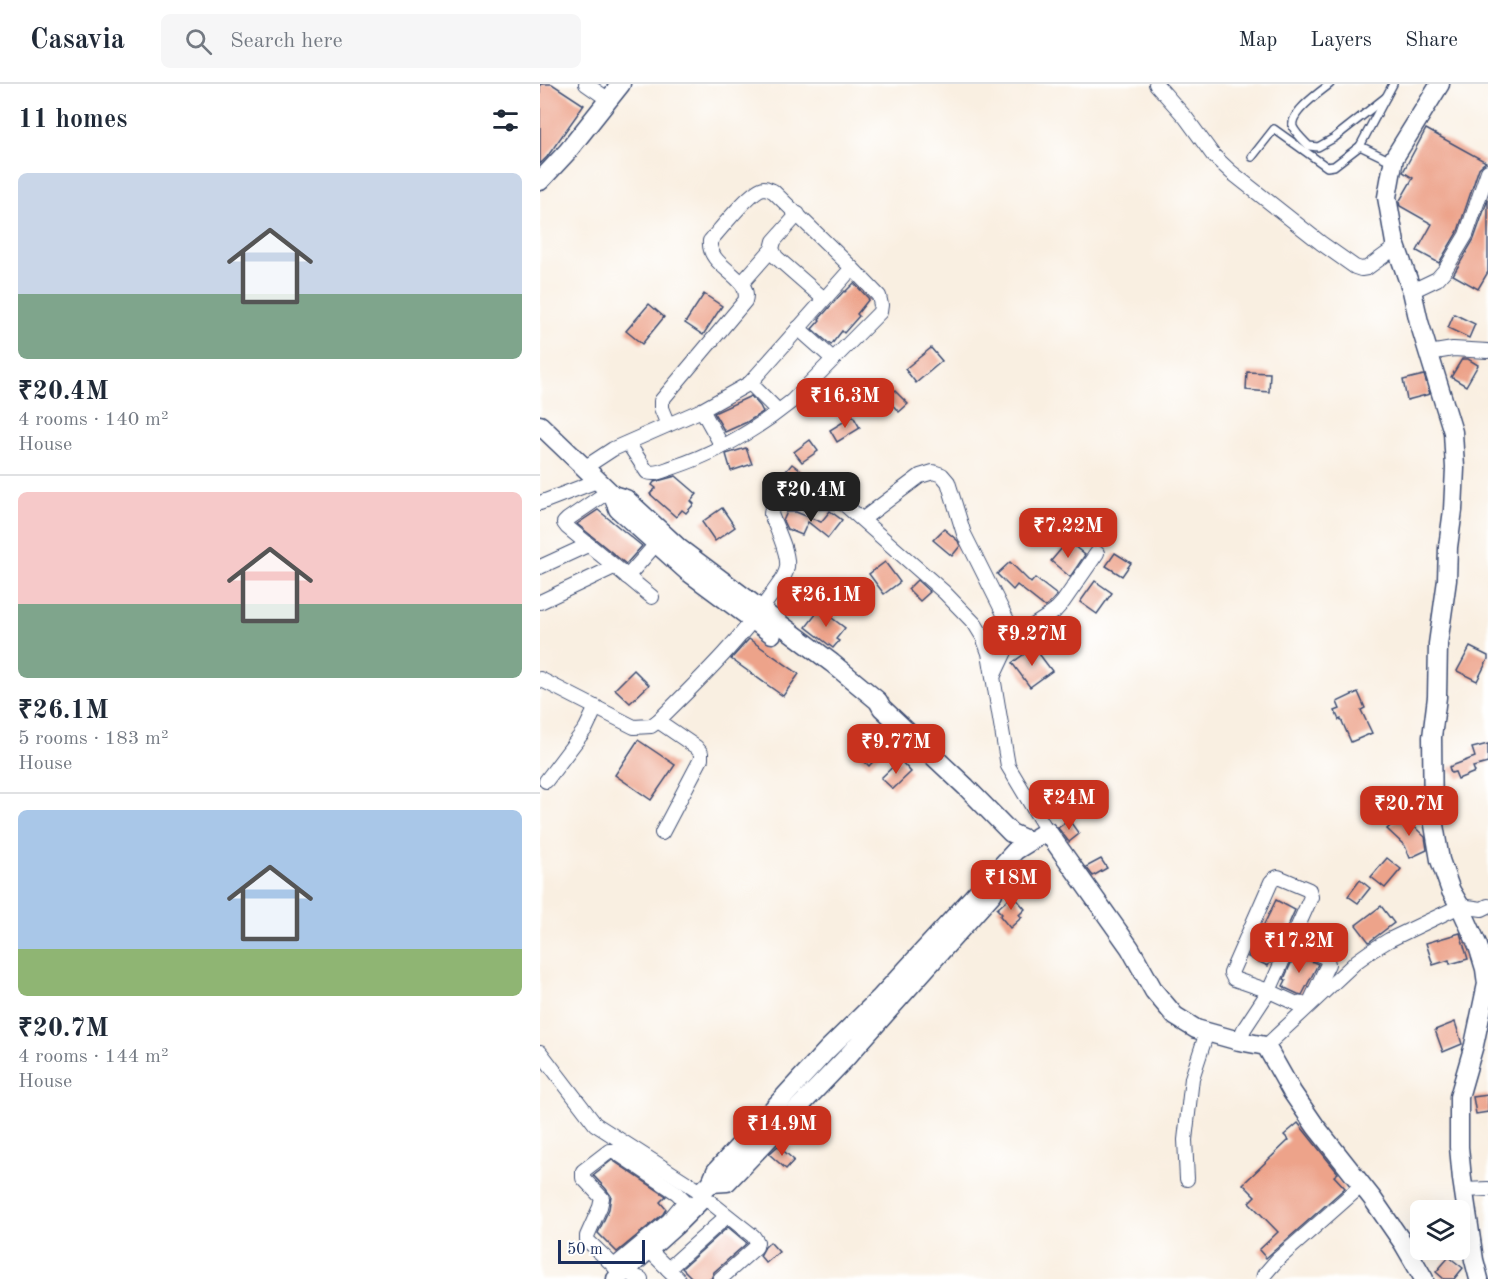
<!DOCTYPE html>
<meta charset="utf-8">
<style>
:root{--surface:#fff;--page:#f6f6f7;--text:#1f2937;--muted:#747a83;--line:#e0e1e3;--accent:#c8321e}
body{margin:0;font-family:"Old Standard TT",serif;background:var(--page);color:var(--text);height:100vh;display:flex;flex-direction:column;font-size:22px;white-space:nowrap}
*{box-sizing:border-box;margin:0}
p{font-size:20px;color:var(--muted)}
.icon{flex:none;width:33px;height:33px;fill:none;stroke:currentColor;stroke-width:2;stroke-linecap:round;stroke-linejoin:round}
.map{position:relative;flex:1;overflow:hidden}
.drawer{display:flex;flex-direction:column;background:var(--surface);width:540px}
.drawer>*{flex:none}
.controls{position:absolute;left:870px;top:1116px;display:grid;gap:12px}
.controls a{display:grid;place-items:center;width:60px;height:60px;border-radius:9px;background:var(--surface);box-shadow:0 6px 24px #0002;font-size:30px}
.scale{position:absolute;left:18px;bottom:15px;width:87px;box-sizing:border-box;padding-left:6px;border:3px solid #1b2f5e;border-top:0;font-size:16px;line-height:21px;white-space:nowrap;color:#1b2f5e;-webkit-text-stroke:4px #fff;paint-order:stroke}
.price{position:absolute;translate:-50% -51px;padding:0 14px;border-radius:12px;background:var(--accent);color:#fff;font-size:20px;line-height:39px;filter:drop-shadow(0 2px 3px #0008)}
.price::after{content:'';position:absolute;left:50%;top:36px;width:18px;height:14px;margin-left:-9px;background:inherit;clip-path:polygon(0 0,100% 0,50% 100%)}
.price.current{background:#222;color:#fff}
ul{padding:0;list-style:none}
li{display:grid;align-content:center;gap:12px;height:318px;padding:0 18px}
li+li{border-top:2px solid var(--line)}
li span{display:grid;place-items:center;height:186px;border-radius:9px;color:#555}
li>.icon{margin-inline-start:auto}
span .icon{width:108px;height:108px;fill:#fffc;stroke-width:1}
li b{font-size:26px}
h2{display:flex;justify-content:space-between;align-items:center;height:72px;padding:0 18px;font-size:26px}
header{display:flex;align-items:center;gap:36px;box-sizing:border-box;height:84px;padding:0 30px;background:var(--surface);border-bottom:2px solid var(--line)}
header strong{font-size:28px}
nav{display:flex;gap:33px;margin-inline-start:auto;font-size:21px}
.search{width:420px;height:54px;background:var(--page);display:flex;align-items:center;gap:15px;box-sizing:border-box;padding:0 21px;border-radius:9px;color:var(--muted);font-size:22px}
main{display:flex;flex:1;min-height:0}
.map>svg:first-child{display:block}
.building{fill:#eda38a}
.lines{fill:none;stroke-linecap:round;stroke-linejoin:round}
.service-casing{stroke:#3c4c72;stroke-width:10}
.minor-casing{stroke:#3c4c72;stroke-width:16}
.tertiary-casing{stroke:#3c4c72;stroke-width:21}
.service{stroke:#fff;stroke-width:7}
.minor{stroke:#fff;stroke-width:14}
.tertiary{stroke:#fff;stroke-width:18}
</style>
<header>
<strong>Casavia</strong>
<div class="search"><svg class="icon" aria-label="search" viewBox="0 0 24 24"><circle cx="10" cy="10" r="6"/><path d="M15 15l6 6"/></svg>Search here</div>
<nav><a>Map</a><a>Layers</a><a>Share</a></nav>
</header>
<main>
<section class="drawer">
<h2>11 homes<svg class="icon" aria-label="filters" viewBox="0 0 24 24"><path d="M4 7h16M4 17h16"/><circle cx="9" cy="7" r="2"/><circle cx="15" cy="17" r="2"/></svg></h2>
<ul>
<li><span style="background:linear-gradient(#c9d6e8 65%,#7fa58c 0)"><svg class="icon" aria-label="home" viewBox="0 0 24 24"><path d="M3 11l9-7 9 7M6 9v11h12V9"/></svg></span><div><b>₹20.4M</b><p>4 rooms · 140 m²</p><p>House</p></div></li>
<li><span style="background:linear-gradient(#f6c9c9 60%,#7fa58c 0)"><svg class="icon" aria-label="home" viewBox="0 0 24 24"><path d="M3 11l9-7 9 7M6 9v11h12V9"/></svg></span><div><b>₹26.1M</b><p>5 rooms · 183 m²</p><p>House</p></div></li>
<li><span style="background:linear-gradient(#a9c7e8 75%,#8fb573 0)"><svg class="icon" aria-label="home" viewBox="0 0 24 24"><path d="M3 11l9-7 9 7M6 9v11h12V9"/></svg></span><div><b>₹20.7M</b><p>4 rooms · 144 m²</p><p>House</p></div></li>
</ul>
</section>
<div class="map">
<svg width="948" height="1195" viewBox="0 0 948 1195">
<rect width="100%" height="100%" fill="#fff"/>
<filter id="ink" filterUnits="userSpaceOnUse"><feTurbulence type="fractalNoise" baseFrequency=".0167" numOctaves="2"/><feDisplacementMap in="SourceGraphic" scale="12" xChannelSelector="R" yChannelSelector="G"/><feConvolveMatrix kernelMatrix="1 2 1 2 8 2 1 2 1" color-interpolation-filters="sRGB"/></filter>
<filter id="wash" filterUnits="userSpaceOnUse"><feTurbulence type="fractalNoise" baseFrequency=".008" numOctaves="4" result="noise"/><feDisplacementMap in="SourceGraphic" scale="24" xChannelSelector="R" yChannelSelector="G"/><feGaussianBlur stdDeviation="1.35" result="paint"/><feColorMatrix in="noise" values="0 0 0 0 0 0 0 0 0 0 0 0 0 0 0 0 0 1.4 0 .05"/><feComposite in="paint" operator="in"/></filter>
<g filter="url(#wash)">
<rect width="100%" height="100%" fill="#f9efe1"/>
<g id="blocks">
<g class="building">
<path d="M0 0H12L44 21 7 73 0 80Z"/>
<path d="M886 45 946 78 943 80 939 84 918 147 899 179 877 167 892 140 860 122 859 118 873 94 863 88Z"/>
<path d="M948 115V188L938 205 913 191 934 155Z"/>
<path d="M314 199 329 215 317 230 319 232 304 249 302 247 291 261 272 245 280 236 279 235 304 207 305 208Z"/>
<path d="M164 210 182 222 163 251 145 239Z"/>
<path d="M109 220 124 233 102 260 86 247Z"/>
<path d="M914 230 935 240 929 254 908 244Z"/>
<path d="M391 264 402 277 376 299 365 285Z"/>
<path d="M922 275H928L938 281 926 302 911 293Z"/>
<path d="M707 288 730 289 729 308 706 306Z"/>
<path d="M884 291 890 310 867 316 863 296Z"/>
<path d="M351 303 368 320 359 328 343 311Z"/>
<path d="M211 312 220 322 223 328 207 338 185 348 174 329Z"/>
<path d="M313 332 320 344 297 358 290 346Z"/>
<path d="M270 356 278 367 262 378 254 368Z"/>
<path d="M206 364 212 380 191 387 186 370Z"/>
<path d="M252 380 265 390 249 410H247L235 400Z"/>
<path d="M136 392 157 410 151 417 154 420 146 429 142 426 136 433 110 410 116 404 112 401 114 398Z"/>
<path d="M182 424 195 443 175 457 162 438Z"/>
<path d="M58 426 102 462 86 480 37 440Z"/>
<path d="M290 427 302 436 288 454 268 438 262 451 247 445 243 437 247 428H256L281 438Z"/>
<path d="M404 445 418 457 420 462 412 472 393 456Z"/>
<path d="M528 457 545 471 530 493 511 477Z"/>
<path d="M575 469 591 479 582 492 566 482Z"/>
<path d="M345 478 360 498 344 510 329 490Z"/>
<path d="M470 478 491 499 495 494 517 511 508 521 505 523 477 501 473 506 457 490Z"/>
<path d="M377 496 390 508 380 517 368 505Z"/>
<path d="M555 497 572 509 557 530 540 518Z"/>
<path d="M280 525 305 544 296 555 299 557 293 564 266 543Z"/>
<path d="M209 555 259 590 243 612 191 575Z"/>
<path d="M494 563 512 587 490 603 472 579Z"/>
<path d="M930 563 948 572V575L937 597 917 587Z"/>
<path d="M94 586 109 601 90 619 75 605Z"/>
<path d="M818 608 825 624 821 626 832 649 811 658 801 635 799 636 795 627 800 625 797 618Z"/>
<path d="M335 655 345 665 329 682 318 671Z"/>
<path d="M98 656 135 681 111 716 75 691Z"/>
<path d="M948 660V679L933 683 935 688 918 695 915 688 911 689 909 683 935 673 932 664Z"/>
<path d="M360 676 371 688 353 705 341 694Z"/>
<path d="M532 706 544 721 528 734 516 719Z"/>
<path d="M862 731 885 753 887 766 870 774 865 762 847 745Z"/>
<path d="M529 736 539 750 529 758 518 744Z"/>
<path d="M847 774 861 785 845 804 831 793Z"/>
<path d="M561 775 567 784 553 792 546 783Z"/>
<path d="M820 796 830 804 818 819 808 812Z"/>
<path d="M473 811 485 825 479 831 482 833 470 844 460 832 462 830 457 825Z"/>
<path d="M736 816 755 826 736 869 728 882 708 873Z"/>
<path d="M841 822 854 839 829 858 816 841Z"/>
<path d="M920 849 928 875 910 880 909 876 893 881 886 859Z"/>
<path d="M755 870 778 880 762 911 758 910 745 904V903L743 902 746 896 744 895Z"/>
<path d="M915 938 922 960 903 968 895 946Z"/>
<path d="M948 1011V1028L936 1030 933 1013Z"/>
<path d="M758 1039 798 1089 794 1092 805 1104 726 1174 719 1166 738 1148 709 1118 715 1112 703 1100 749 1056 744 1051Z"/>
<path d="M238 1062 254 1076 246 1085 229 1070Z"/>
<path d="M72 1076 126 1112 120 1118 126 1125 123 1130 77 1168 58 1149 69 1125 71 1112 66 1105 53 1091Z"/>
<path d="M188 1143 207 1159 174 1188 171 1195H153L142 1184Z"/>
<path d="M230 1158 239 1168 226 1179 220 1172 225 1163Z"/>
<path d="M909 1173 923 1184 914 1195H904L896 1188Z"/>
</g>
</g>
</g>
<g filter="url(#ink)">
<use href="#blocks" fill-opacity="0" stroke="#3c4c72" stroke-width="1.5"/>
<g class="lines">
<g class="service-casing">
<g id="service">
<path d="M790 0C781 7 749 29 753 43 756 50 764 57 769 62L778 63 794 54 846 13"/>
<path d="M820 62 853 0"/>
<path d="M712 73 734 45 787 83 794 82 820 62 853 78"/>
</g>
</g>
<g class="minor-casing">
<g id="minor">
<path d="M46 0 69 16"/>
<path d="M616 0 646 34 673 71 691 88 781 159 815 183 821 185 827 184 856 163"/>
<path d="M258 130 234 157 232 165 236 173 284 215"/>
<path d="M202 199 232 165"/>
<path d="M872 207 897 195 905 186 926 151 948 87"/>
<path d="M258 244 293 275"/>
<path d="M889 269 913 265 948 267"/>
<path d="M210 299 238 327"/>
<path d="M162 326 182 362"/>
<path d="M88 359 107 388C116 391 124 386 134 383 176 369 217 345 252 317L340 228 341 221 339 212 312 184"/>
<path d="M44 384 73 365 162 326 210 299 312 184 233 107C230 106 227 104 224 104 212 105 179 147 170 157 167 184 213 192 205 217L121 317V324L128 341"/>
<path d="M69 407 28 435 24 439 27 443 112 513"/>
<path d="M0 419 57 397"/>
<path d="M323 435 380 392 393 388 402 391 408 398 424 450 467 536 470 547V557L453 593"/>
<path d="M0 483 48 461"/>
<path d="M87 493 116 460"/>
<path d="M0 518 74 483"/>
<path d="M470 557 514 528 523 518 557 469"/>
<path d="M0 595 94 643 111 642 118 637C158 597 200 557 232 510 237 502 246 493 247 483 249 468 236 444 231 430 231 425 233 422 237 419L295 418 304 420 404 508 435 540 443 553 449 569 468 682 507 747"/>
<path d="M118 637 156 663 161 669V675L122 749"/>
<path d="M6 697 46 644 56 623"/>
<path d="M699 957 704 945 729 907 771 813 769 806 738 793 734 795 731 798 691 889 694 895 729 907 755 919 763 920 770 918 788 880 787 876 785 873 751 859"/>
<path d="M726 962 817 877 831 867 849 856 920 822 942 825 948 822"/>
<path d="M0 968 55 1040 161 1108"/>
<path d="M647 1095 645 1056 652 994 667 948"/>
<path d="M924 1106 948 1105"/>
<path d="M164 1113 213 1152 217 1158 216 1163 180 1195"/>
<path d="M108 1165 138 1195"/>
<path d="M74 1182 129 1136 145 1117"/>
<path d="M128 1185 187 1132"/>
<path d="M83 1187 101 1195"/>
<path d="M80 1190 74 1182 47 1156V1152L60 1123 62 1114 43 1094V1087L69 1067H74L137 1109 152 1124"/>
<path d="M723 1195 724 1191 737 1176 822 1101"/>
</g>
</g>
<g class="tertiary-casing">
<g id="tertiary">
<path d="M900 0 854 74 847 113 855 159 872 207 879 238 913 348 915 384 913 426 908 463 907 496 898 560 897 613 892 653 893 735 900 776 911 807 920 822 938 862 945 885 947 900 934 961 919 1013V1063L922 1095 934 1176 939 1195"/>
<path d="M0 97 27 68 81 0"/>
<path d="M0 341 73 411 86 415 140 465 292 579 338 617 342 624 426 703 471 749 489 757"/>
<path d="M73 411 78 425 147 487 232 550"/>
<path d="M171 1099 187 1098 305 975 453 809"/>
<path d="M76 1195 135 1142 164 1113 161 1108 171 1099 176 1087 287 966 339 915 476 766 507 747 590 864 614 907 635 932 656 945 699 957 726 962 752 1008 776 1043 832 1114 863 1159 884 1195"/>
</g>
</g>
<use href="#service" class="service"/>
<use href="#minor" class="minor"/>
<use href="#tertiary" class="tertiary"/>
</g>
</g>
</svg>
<div class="controls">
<a><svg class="icon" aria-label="layers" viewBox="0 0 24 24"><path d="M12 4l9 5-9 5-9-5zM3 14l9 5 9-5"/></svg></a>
</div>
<div class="scale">50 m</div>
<b class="price" style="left:305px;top:345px">₹16.3M</b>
<b class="price current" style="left:271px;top:439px">₹20.4M</b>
<b class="price" style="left:528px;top:475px">₹7.22M</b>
<b class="price" style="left:286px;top:544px">₹26.1M</b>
<b class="price" style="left:492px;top:583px">₹9.27M</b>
<b class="price" style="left:356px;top:691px">₹9.77M</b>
<b class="price" style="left:529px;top:747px">₹24M</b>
<b class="price" style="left:869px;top:753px">₹20.7M</b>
<b class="price" style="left:471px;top:827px">₹18M</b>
<b class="price" style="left:759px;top:890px">₹17.2M</b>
<b class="price" style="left:242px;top:1073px">₹14.9M</b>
</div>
</main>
